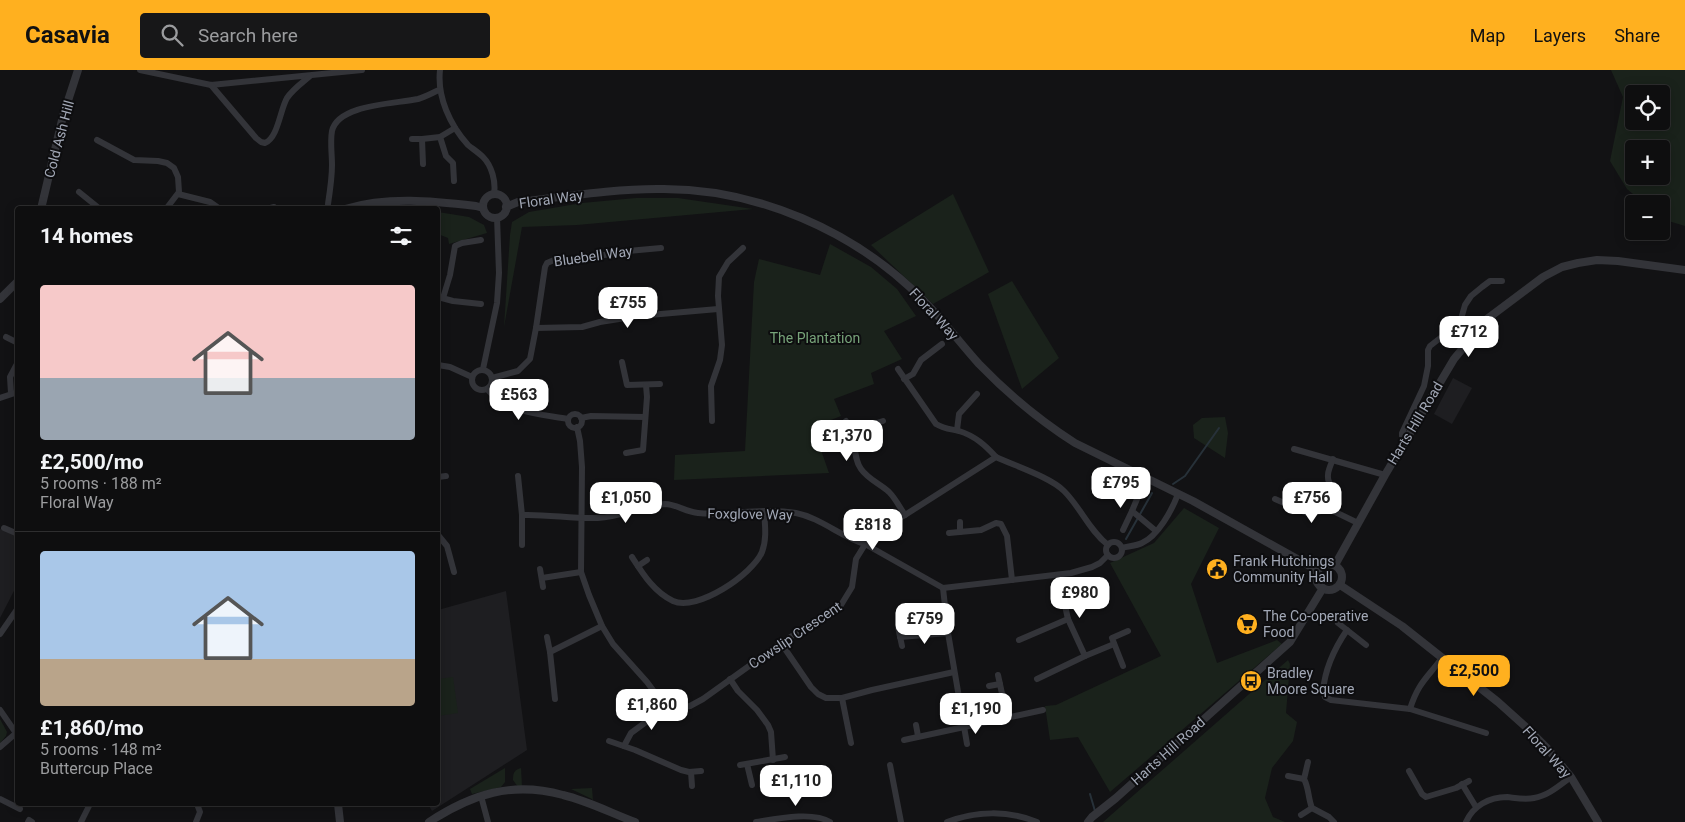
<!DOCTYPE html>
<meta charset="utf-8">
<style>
:root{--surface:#0e0e0f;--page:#171718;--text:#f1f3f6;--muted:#9b9c9e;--line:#2e2e2f;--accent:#ffb01f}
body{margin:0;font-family:Roboto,sans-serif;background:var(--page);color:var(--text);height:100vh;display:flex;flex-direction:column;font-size:19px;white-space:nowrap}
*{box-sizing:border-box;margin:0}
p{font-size:16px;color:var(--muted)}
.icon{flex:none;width:28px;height:28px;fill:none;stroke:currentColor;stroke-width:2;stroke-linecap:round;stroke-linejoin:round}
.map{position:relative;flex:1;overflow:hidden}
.panel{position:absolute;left:15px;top:136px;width:425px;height:600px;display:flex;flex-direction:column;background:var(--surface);border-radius:5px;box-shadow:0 2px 12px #0003,0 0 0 1px var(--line)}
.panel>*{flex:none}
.buttons{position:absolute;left:1625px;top:15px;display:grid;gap:10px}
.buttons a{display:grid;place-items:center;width:45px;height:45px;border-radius:5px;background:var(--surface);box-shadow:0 2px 12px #0003,0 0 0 1px var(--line);font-size:25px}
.price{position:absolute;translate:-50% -42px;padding:0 11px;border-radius:10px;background:#fff;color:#222;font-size:16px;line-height:32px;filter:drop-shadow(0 1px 2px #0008)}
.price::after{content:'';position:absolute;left:50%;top:30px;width:15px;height:11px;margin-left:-8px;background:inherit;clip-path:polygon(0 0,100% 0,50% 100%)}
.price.on{background:var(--accent);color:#111}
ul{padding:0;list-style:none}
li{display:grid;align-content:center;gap:10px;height:265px;padding:0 25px}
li+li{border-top:1px solid var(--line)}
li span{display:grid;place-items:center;height:155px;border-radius:5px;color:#555}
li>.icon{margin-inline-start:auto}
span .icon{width:90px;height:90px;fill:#fffc;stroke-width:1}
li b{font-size:21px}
h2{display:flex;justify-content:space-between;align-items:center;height:60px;padding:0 25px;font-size:21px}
header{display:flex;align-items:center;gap:30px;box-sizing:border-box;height:70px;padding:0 25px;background:var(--accent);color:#111}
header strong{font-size:24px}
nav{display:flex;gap:28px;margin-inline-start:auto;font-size:18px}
.search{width:350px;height:45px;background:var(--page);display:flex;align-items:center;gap:12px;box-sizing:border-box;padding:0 18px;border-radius:5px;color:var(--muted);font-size:19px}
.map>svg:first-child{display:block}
.built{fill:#1e1e21}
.green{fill:#1a221b;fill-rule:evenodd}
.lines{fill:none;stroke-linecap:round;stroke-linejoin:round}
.stream{stroke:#273139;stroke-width:2}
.minor{stroke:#333439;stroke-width:6}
.tertiary{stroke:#333439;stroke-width:8}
.labels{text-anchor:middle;stroke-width:4;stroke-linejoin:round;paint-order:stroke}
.street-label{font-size:14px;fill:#a2a8b6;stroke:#0d0d0f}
.park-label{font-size:14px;fill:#77a379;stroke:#0d0d0f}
.poi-label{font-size:14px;fill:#a2a8b6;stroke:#0d0d0f;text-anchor:start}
</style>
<header>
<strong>Casavia</strong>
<div class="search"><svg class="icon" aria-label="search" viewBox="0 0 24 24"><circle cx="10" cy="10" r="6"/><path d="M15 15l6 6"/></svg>Search here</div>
<nav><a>Map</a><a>Layers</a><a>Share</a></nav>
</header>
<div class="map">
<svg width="1685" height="752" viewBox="0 0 1685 752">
<rect width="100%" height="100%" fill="#121214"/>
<g class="built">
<path d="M1453 308 1472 318 1452 354 1434 344Z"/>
<path d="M0 459 18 467 17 515 0 548Z"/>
<path d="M506 521 527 680 432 741 428 734H438V540Z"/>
</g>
<g class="green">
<path d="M1611 0H1685V156L1665 150 1661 147V134H1645L1627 119 1610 91 1623 27ZM1634 24H1661V51H1634ZM1634 79H1661V106H1634Z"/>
<path d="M953 124 989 202 933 234 871 175Z"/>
<path d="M636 128H678L753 139 577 155 522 157 504 257 510 165 512 152 529 142 582 133Z"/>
<path d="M438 142 469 147 484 155 487 163 449 174 448 168 438 164Z"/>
<path d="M830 174 871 197 897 219 916 246 884 261 902 289 871 303 874 314 834 329 841 346 813 357 829 403 674 410 675 385 745 381 754 212 759 189 820 205Z"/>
<path d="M1012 211 1059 288 1022 319 988 224Z"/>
<path d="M1225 347 1228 363 1225 388 1194 368 1193 355 1202 348Z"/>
<path d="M1184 438 1219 458 1191 514 1217 593 1277 570 1282 574 1110 722 1078 667 1050 670 1045 636 1056 635 1161 586 1110 493 1154 473Z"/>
<path d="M1288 590 1290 594 1286 643 1297 652 1293 671 1272 698 1265 728 1273 747 1285 752H1103Z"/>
<path d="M453 607 458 643 438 646V609Z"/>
<path d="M0 649 7 662 6 666 0 673Z"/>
<path d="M505 698V712L501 717 497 718 472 724 470 719Z"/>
<path d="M521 698 522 716 518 717 513 710C513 703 514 700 521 698Z"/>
<path d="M592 718 593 731 592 729 571 719Z"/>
</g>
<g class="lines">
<g class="stream">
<path d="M1173 414 1185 406 1219 358"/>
<path d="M1126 469 1152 423"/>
<path d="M1090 724 1095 741"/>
</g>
<g class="minor">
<path d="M140 0 211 15 362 0"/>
<path d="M440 0C437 27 450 55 468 75 473 79 479 83 483 87 492 96 496 112 494 124"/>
<path d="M211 15 256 68 261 72 265 73C278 68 280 40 287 28 293 19 302 13 310 6"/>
<path d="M440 67 446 86 453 93 454 111"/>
<path d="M412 69H422"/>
<path d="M97 70 134 90 158 91 167 93 174 98 178 107 179 122 166 139"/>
<path d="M423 94 422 69 440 67 455 58"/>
<path d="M79 122 100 139"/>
<path d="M178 124 210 132 220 139"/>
<path d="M328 134C330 121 332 108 332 95 332 84 330 72 332 61 338 34 395 34 418 29 425 27 432 23 439 20"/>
<path d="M267 139 274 137"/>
<path d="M438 227 453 231 481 234"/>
<path d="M443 228 450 205 455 176 462 173 481 170"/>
<path d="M536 258 582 257 600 252 638 246 718 239"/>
<path d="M6 267 18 273"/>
<path d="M622 292 627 315 660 314"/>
<path d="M438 295 450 297 472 307"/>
<path d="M483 299 497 233 499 203 497 147"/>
<path d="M898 299 936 354C944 359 951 359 959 361 975 366 985 375 996 387"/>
<circle cx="482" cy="310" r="10"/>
<path d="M492 308 518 301 530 289 536 258 545 197 547 193 554 190H583L617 182 661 178"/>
<path d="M904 309 913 304 921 290 942 274"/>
<path d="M487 319C506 343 540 344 568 349"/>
<path d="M11 323 10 307 18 292"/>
<path d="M0 328 18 322"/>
<circle cx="575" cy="351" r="7"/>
<path d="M581 348 591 346 645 347"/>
<path d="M712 351 711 316 720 290 722 275 718 226 719 207 728 192 743 178"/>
<path d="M846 351 852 361"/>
<path d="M883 351 852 361C856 373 853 388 861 399 868 409 880 414 889 422 896 429 900 438 905 445"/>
<path d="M577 357 580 371 582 397 581 502 589 525 602 556 613 574 647 612 664 635 679 638 690 636 703 629 781 573 841 535 852 517 856 489 869 468 882 457 905 445 996 387C1015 396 1050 407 1064 421 1081 438 1089 460 1108 475"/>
<path d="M957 360 959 344 977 324"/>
<path d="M1405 371 1402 366V363L1424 316 1428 296V280L1430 276 1457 255 1461 249 1465 235 1471 226 1482 217 1490 211H1502"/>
<path d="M1294 379 1385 405"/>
<path d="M626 383 643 380 647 327 646 315"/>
<path d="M518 406 522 445C548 444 572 449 598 448 621 447 643 435 665 434 676 434 686 442 698 443 730 446 763 437 796 443 821 448 841 467 865 474L943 518 1071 503 1092 497 1100 493 1108 485"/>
<path d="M438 407 446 406"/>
<path d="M1330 414C1325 406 1330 397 1333 389"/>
<path d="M1137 429 1132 441 1156 461"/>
<path d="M1275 429 1307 443H1313L1329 439 1358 453"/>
<path d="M522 445V475"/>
<path d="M960 452V462"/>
<path d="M4 458 18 464"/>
<path d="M1123 460 1132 441"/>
<path d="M949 463 981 460 996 453 1001 454 1007 466 1012 510"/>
<path d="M438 465 447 476 454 502"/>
<circle cx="1114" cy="480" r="8"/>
<path d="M1122 478C1129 476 1136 476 1142 473 1158 466 1172 440 1178 424"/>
<path d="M632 487C643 504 654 522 673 531 697 542 753 504 762 482 767 469 765 455 764 441"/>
<path d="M638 496 647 490"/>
<path d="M540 499 543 517"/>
<path d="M1058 505 1068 549 1085 586 1114 574"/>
<path d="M542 508 581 502"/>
<path d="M943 518 948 563 967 674"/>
<path d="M1338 553 1366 575"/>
<path d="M898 557 902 576"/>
<path d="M1347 560C1334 579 1325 598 1323 621L1325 627 1331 630 1410 639 1486 663"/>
<path d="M0 564 18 538"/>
<path d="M547 567 550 582"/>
<path d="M900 567 948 563"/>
<path d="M1019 570 1068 549"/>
<path d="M781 573 811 617 818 624 826 628H842L872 620 954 602"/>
<path d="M1123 596 1112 568 1128 561"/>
<path d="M998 605 1007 647"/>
<path d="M730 609 738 621 757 640 768 655 771 662 773 690"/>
<path d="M1037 609 1085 586"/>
<path d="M989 616 1000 614"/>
<path d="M842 628 851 673"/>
<path d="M555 629 550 582 602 556"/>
<path d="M1410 639C1418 613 1427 608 1442 588"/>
<path d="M0 640 18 666"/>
<path d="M916 655 918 666"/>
<path d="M904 670 1043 640"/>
<path d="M609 671 635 680 681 700 689 702 701 701"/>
<path d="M624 676 631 663 650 649 664 635"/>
<path d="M0 677 15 664"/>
<path d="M1308 692 1304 709C1309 718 1308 728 1312 738L1329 747 1334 752"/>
<path d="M747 694 752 715"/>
<path d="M740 695 785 687"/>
<path d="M890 695 901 752"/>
<path d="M1409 701 1422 724 1426 727 1456 718 1469 711"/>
<path d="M691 702 692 716"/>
<path d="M1288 706 1304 709"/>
<path d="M1462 714 1476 737"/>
<path d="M481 726 488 752"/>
<path d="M0 729 20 739"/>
<path d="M1301 745 1312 738"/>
<path d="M28 752 29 750 32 752"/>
<path d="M81 752 90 734"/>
<path d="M196 752 200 742 197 734"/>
<path d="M756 752C775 749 813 741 830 752"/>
<path d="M947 752C976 741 1008 740 1037 752"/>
<path d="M1466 752C1473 736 1489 727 1507 727 1516 728 1525 730 1534 728 1548 726 1560 715 1571 707"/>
</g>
<g class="tertiary">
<circle cx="495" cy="136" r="12"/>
<path d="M506 137 518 132C564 127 610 119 657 119 755 117 856 161 924 231 944 251 960 273 979 294 1008 324 1039 350 1075 373L1193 431 1317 500"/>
<path d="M41 139 63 46 78 0"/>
<path d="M345 139C388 126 433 131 476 136L483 138"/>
<path d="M0 229 18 211"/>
<circle cx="1329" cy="507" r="13"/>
<path d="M1335 495 1385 405 1454 289 1487 249 1543 207 1562 197 1578 193 1597 190 1618 191 1685 200"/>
<path d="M1340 515 1402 556 1498 632 1527 658 1548 679 1571 707 1598 752"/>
<path d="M338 734 340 752"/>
<path d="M429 752C472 724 512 711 563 725 588 731 611 743 635 752"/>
<path d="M1088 752 1092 747 1116 728 1290 572 1323 518"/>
</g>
</g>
<defs>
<g id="civic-disc" transform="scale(1.125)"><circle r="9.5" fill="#ffb01f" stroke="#0d0d0f"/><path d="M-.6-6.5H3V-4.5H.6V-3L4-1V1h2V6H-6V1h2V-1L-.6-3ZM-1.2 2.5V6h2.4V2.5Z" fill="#111"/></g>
<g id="supermarket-disc" transform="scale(1.125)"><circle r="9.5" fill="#ffb01f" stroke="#0d0d0f"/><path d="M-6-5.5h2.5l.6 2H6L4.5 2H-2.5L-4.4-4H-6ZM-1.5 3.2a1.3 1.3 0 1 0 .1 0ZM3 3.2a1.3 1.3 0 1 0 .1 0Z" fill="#111"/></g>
<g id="bus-disc" transform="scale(1.125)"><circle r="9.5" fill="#ffb01f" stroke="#0d0d0f"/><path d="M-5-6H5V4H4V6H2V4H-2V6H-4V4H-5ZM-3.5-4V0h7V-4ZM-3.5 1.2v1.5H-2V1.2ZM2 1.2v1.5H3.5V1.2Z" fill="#111"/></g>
</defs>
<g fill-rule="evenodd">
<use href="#civic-disc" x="1217" y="499"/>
<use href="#supermarket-disc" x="1247" y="554"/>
<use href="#bus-disc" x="1251" y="611"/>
</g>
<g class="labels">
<g class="street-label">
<text transform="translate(59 69) rotate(-75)" y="5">Cold Ash Hill</text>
<text transform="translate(551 129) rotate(-8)" y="5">Floral Way</text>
<text transform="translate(593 186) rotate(-8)" y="5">Bluebell Way</text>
<text transform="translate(934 244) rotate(47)" y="5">Floral Way</text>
<text transform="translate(1415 353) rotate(-59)" y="5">Harts Hill Road</text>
<text transform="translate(750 444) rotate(1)" y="5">Foxglove Way</text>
<text transform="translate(795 565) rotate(-34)" y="5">Cowslip Crescent</text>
<text transform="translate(1168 681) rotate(-42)" y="5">Harts Hill Road</text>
<text transform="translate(1547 682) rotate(48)" y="5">Floral Way</text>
</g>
<g class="park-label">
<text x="815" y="273">The Plantation</text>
</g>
<g class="poi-label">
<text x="1233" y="496">Frank Hutchings<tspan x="1233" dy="16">Community Hall</tspan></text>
<text x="1263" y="551">The Co-operative<tspan x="1263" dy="16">Food</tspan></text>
<text x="1267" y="608">Bradley<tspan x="1267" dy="16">Moore Square</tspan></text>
</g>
</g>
</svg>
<div class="buttons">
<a><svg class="icon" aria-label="locate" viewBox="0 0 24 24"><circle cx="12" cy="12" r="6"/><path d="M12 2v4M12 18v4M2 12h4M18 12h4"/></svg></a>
<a>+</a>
<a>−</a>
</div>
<b class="price" style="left:628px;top:259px">£755</b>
<b class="price" style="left:1469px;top:288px">£712</b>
<b class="price" style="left:519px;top:351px">£563</b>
<b class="price" style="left:847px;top:392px">£1,370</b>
<b class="price" style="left:1121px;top:439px">£795</b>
<b class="price" style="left:626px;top:454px">£1,050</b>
<b class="price" style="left:1312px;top:454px">£756</b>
<b class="price" style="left:873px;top:481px">£818</b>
<b class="price" style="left:1080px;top:549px">£980</b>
<b class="price" style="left:925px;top:575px">£759</b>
<b class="price on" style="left:1474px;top:627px">£2,500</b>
<b class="price" style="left:652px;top:661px">£1,860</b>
<b class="price" style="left:976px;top:665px">£1,190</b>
<b class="price" style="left:796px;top:737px">£1,110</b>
<section class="panel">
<h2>14 homes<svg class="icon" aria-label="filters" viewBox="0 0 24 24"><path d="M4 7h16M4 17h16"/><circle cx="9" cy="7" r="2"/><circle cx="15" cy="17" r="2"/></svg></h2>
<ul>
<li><span style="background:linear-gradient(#f6c9c9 60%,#9aa5b1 0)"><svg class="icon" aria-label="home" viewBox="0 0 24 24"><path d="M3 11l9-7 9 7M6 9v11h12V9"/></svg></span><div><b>£2,500/mo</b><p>5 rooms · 188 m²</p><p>Floral Way</p></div></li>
<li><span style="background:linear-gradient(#a9c7e8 70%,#b9a48a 0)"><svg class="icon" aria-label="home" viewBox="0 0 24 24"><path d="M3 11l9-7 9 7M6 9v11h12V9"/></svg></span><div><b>£1,860/mo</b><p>5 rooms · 148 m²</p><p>Buttercup Place</p></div></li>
</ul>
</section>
</div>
